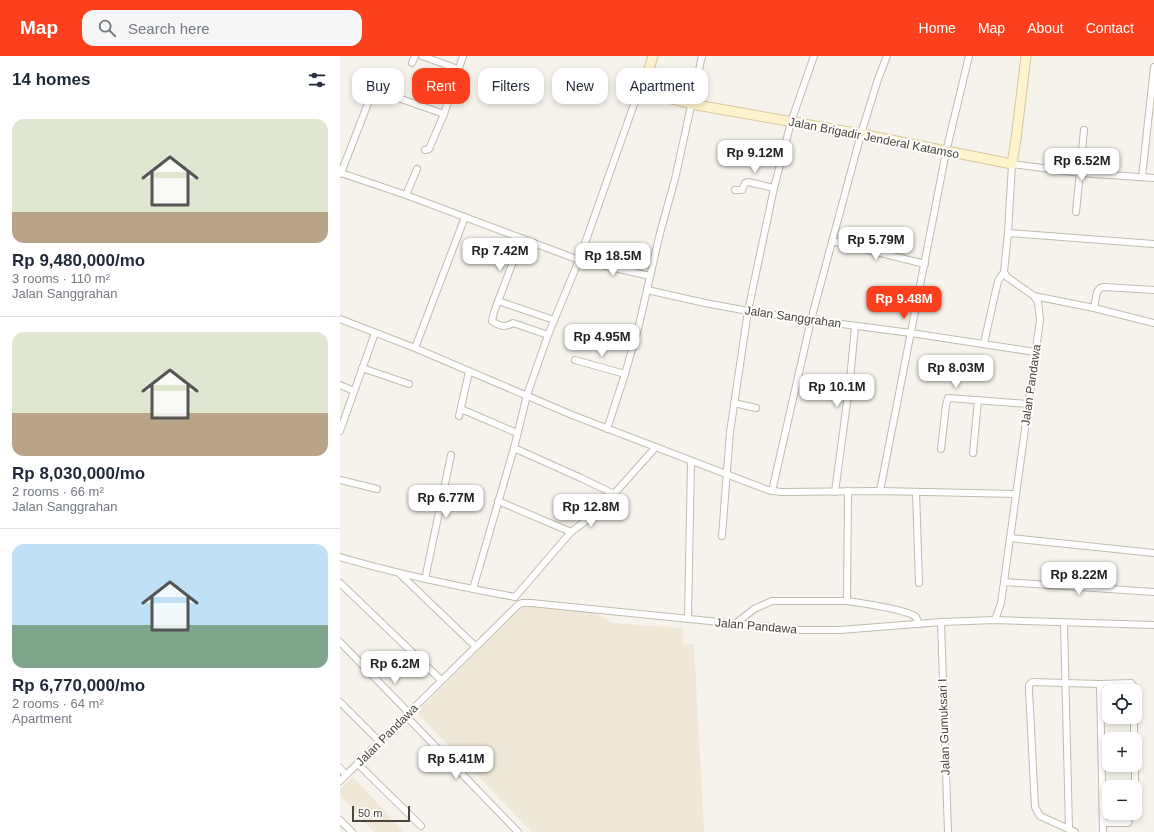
<!DOCTYPE html>
<meta charset="utf-8">
<style>
:root{--surface:#fff;--page:#f6f6f7;--text:#1f2937;--muted:#747a83;--line:#e0e1e3;--accent:#fc3f1d}
body{margin:0;font-family:Arial,sans-serif;background:var(--page);color:var(--text);height:100vh;display:flex;flex-direction:column;font-size:15px;white-space:nowrap}
*{box-sizing:border-box;margin:0}
p{font-size:13px;color:var(--muted)}
.icon{flex:none;width:22px;height:22px;fill:none;stroke:currentColor;stroke-width:2;stroke-linecap:round;stroke-linejoin:round}
.map{position:relative;flex:1;overflow:hidden}
.details{display:flex;flex-direction:column;background:var(--surface);width:340px}
.details>*{flex:none}
.top-card{position:absolute;left:12px;top:12px;width:380px;height:36px;display:flex;gap:8px}
.buttons{position:absolute;left:762px;top:628px;display:grid;gap:8px}
.buttons a{display:grid;place-items:center;width:40px;height:40px;border-radius:8px;background:var(--surface);box-shadow:0 2px 6px #0003;font-size:20px}
.scale{position:absolute;left:12px;bottom:10px;width:58px;box-sizing:border-box;padding-left:4px;border:2px solid #4b4439;border-top:0;font-size:11px;line-height:14px;white-space:nowrap;color:#4b4439;-webkit-text-stroke:3px #fff;paint-order:stroke}
.price{position:absolute;translate:-50% -34px;padding:0 9px;border-radius:8px;background:#fff;color:#222;font-size:13px;line-height:26px;filter:drop-shadow(0 1px 2px #0008)}
.price::after{content:'';position:absolute;left:50%;top:24px;width:12px;height:9px;margin-left:-6px;background:inherit;clip-path:polygon(0 0,100% 0,50% 100%)}
.price.current{background:var(--accent);color:#fff}
ul{padding:0;list-style:none}
li{display:grid;align-content:center;gap:8px;height:212px;padding:0 12px}
li+li{border-top:1px solid var(--line)}
li span{display:grid;place-items:center;height:124px;border-radius:12px;color:#555}
li>.icon{margin-inline-start:auto}
span .icon{width:72px;height:72px;fill:#fffc;stroke-width:1}
li b{font-size:17px}
h2{display:flex;justify-content:space-between;align-items:center;height:48px;padding:0 12px;font-size:17px}
.pill{padding:0 14px;border-radius:12px;background:var(--surface);box-shadow:0 2px 6px #0003;font-size:14px;line-height:36px}
.pill.current{background:var(--accent);color:#fff}
header{display:flex;align-items:center;gap:24px;box-sizing:border-box;height:56px;padding:0 20px;background:var(--accent);color:#fff}
header strong{font-size:19px}
nav{display:flex;gap:22px;margin-inline-start:auto;font-size:14px}
.search{width:280px;height:36px;background:var(--page);display:flex;align-items:center;gap:10px;box-sizing:border-box;padding:0 14px;border-radius:12px;color:var(--muted);font-size:15px}
main{display:flex;flex:1;min-height:0}
.map>svg:first-child{display:block}
.education{fill:#efe8d6}
.lines{fill:none;stroke-linecap:round;stroke-linejoin:round}
.street-casing{stroke:#c2bbae;stroke-width:8}
.secondary-casing{stroke:#d6c79b;stroke-width:11}
.street{stroke:#fff;stroke-width:6}
.secondary{stroke:#fff3cd;stroke-width:9}
.labels{text-anchor:middle;stroke-width:4;stroke-linejoin:round;paint-order:stroke}
.street-label{font-size:12px;fill:#4b4439;stroke:#fff}
</style>
<header>
<strong>Map</strong>
<div class="search"><svg class="icon" aria-label="search" viewBox="0 0 24 24"><circle cx="10" cy="10" r="6"/><path d="M15 15l6 6"/></svg>Search here</div>
<nav><a>Home</a><a>Map</a><a>About</a><a>Contact</a></nav>
</header>
<main>
<section class="details">
<h2>14 homes<svg class="icon" aria-label="filters" viewBox="0 0 24 24"><path d="M4 7h16M4 17h16"/><circle cx="9" cy="7" r="2"/><circle cx="15" cy="17" r="2"/></svg></h2>
<ul>
<li><span style="background:linear-gradient(#dfe7d0 75%,#b9a48a 0)"><svg class="icon" aria-label="home" viewBox="0 0 24 24"><path d="M3 11l9-7 9 7M6 9v11h12V9"/></svg></span><div><b>Rp 9,480,000/mo</b><p>3 rooms · 110 m²</p><p>Jalan Sanggrahan</p></div></li>
<li><span style="background:linear-gradient(#dfe7d0 65%,#b9a48a 0)"><svg class="icon" aria-label="home" viewBox="0 0 24 24"><path d="M3 11l9-7 9 7M6 9v11h12V9"/></svg></span><div><b>Rp 8,030,000/mo</b><p>2 rooms · 66 m²</p><p>Jalan Sanggrahan</p></div></li>
<li><span style="background:linear-gradient(#bfe0f5 65%,#7fa58c 0)"><svg class="icon" aria-label="home" viewBox="0 0 24 24"><path d="M3 11l9-7 9 7M6 9v11h12V9"/></svg></span><div><b>Rp 6,770,000/mo</b><p>2 rooms · 64 m²</p><p>Apartment</p></div></li>
</ul>
</section>
<div class="map">
<svg width="814" height="776" viewBox="0 0 814 776">
<rect width="100%" height="100%" fill="#f6f3ec"/>
<g class="education">
<path d="M195 547 248 553 272 567 343 572V589L354 588 364 776H192L77 657 179 553Z"/>
<path d="M13 721 64 776H34L0 739V734Z"/>
</g>
<g class="lines">
<g class="street-casing">
<g id="street">
<path d="M82 0 118 13"/>
<path d="M72 7 75 0"/>
<path d="M20 22 30 27 34 32"/>
<path d="M85 94 89 93 104 58"/>
<path d="M1 117 34 32 41 36 104 58 123 0"/>
<path d="M0 118 1 117 66 139 239 204 310 220"/>
<path d="M802 121 814 11"/>
<path d="M395 134H402L405 127 408 126 434 132"/>
<path d="M66 139 77 113"/>
<path d="M736 156 744 74"/>
<path d="M668 177 814 188"/>
<path d="M182 182 154 256 152 265C159 270 165 272 173 267L208 279"/>
<path d="M492 185 585 208"/>
<path d="M307 234 365 247 408 255 471 264 571 277 695 296"/>
<path d="M694 240 754 252 814 267"/>
<path d="M158 245 214 264"/>
<path d="M754 252 757 236 760 232 764 231 814 234"/>
<path d="M0 263 75 292 232 359 428 434 441 436 540 435 676 438"/>
<path d="M644 287 658 225 664 216"/>
<path d="M75 292 125 161"/>
<path d="M235 304 285 318"/>
<path d="M22 312 69 328"/>
<path d="M0 329 14 335"/>
<path d="M394 347 416 352"/>
<path d="M121 353 177 377"/>
<path d="M119 360 129 316"/>
<path d="M267 373 285 318 299 269 320 177 335 123 362 0"/>
<path d="M0 375 35 277"/>
<path d="M601 393 606 349 608 342 688 348"/>
<path d="M633 397 638 344"/>
<path d="M0 424 37 433"/>
<path d="M432 435 471 264 521 78 538 23 547 0"/>
<path d="M508 435 507 545C521 547 568 554 576 561L579 568"/>
<path d="M540 435 606 96 629 0"/>
<path d="M495 436 510 324 515 270"/>
<path d="M576 436 579 527"/>
<path d="M274 438 241 422 174 392 187 339 208 279 239 204 298 37 302 35"/>
<path d="M158 445 231 476"/>
<path d="M382 480 390 376 408 255 434 132 451 66 474 0"/>
<path d="M670 482 814 497"/>
<path d="M0 501C57 518 116 530 175 541"/>
<path d="M60 518 135 590"/>
<path d="M85 523 111 399"/>
<path d="M664 526 814 536"/>
<path d="M0 527 101 624"/>
<path d="M133 533 174 392"/>
<path d="M175 541 231 476 247 464 274 438 315 392"/>
<path d="M348 563 351 405"/>
<path d="M655 564 661 547 664 526 700 264 698 246 694 240 667 221 664 216 668 177 672 108 740 117 814 122"/>
<path d="M601 566 608 776"/>
<path d="M724 567 729 773"/>
<path d="M395 568 414 553 432 545H507"/>
<path d="M0 586 69 657"/>
<path d="M760 628 791 627 793 629V635"/>
<path d="M0 646 40 686"/>
<path d="M66 660 178 776"/>
<path d="M794 661V683"/>
<path d="M18 708 81 770"/>
<path d="M0 712 6 719"/>
<path d="M0 725 178 549 182 547H191L459 574H500L601 566 655 564 814 569"/>
<path d="M794 731 795 724V709"/>
<path d="M0 764 12 776"/>
<path d="M763 767H788L790 757"/>
<path d="M735 776 700 760 695 751 689 634V629L692 626 760 628 763 776"/>
</g>
</g>
<g class="secondary-casing">
<path id="secondary" d="M313 0 302 35 308 37 351 48 521 78 672 108 676 83 686 0"/>
</g>
<use href="#street" class="street"/>
<use href="#secondary" class="secondary"/>
</g>
<g class="labels">
<g class="street-label">
<text transform="translate(534 82) rotate(11)" y="4">Jalan Brigadir Jenderal Katamso</text>
<text transform="translate(453 261) rotate(8)" y="4">Jalan Sanggrahan</text>
<text transform="translate(691 329) rotate(-82)" y="4">Jalan Pandawa</text>
<text transform="translate(416 570) rotate(5)" y="4">Jalan Pandawa</text>
<text transform="translate(604 671) rotate(-92)" y="4">Jalan Gumuksari I</text>
<text transform="translate(47 679) rotate(-45)" y="4">Jalan Pandawa</text>
</g>
</g>
</svg>
<div class="buttons">
<a><svg class="icon" aria-label="locate" viewBox="0 0 24 24"><circle cx="12" cy="12" r="6"/><path d="M12 2v4M12 18v4M2 12h4M18 12h4"/></svg></a>
<a>+</a>
<a>−</a>
</div>
<div class="scale">50 m</div>
<b class="price" style="left:415px;top:118px">Rp 9.12M</b>
<b class="price" style="left:742px;top:126px">Rp 6.52M</b>
<b class="price" style="left:536px;top:205px">Rp 5.79M</b>
<b class="price" style="left:160px;top:216px">Rp 7.42M</b>
<b class="price" style="left:273px;top:221px">Rp 18.5M</b>
<b class="price current" style="left:564px;top:264px">Rp 9.48M</b>
<b class="price" style="left:262px;top:302px">Rp 4.95M</b>
<b class="price" style="left:616px;top:333px">Rp 8.03M</b>
<b class="price" style="left:497px;top:352px">Rp 10.1M</b>
<b class="price" style="left:106px;top:463px">Rp 6.77M</b>
<b class="price" style="left:251px;top:472px">Rp 12.8M</b>
<b class="price" style="left:739px;top:540px">Rp 8.22M</b>
<b class="price" style="left:55px;top:629px">Rp 6.2M</b>
<b class="price" style="left:116px;top:724px">Rp 5.41M</b>
<div class="top-card">
<a class="pill">Buy</a>
<a class="pill current">Rent</a>
<a class="pill">Filters</a>
<a class="pill">New</a>
<a class="pill">Apartment</a>
</div>
</div>
</main>
